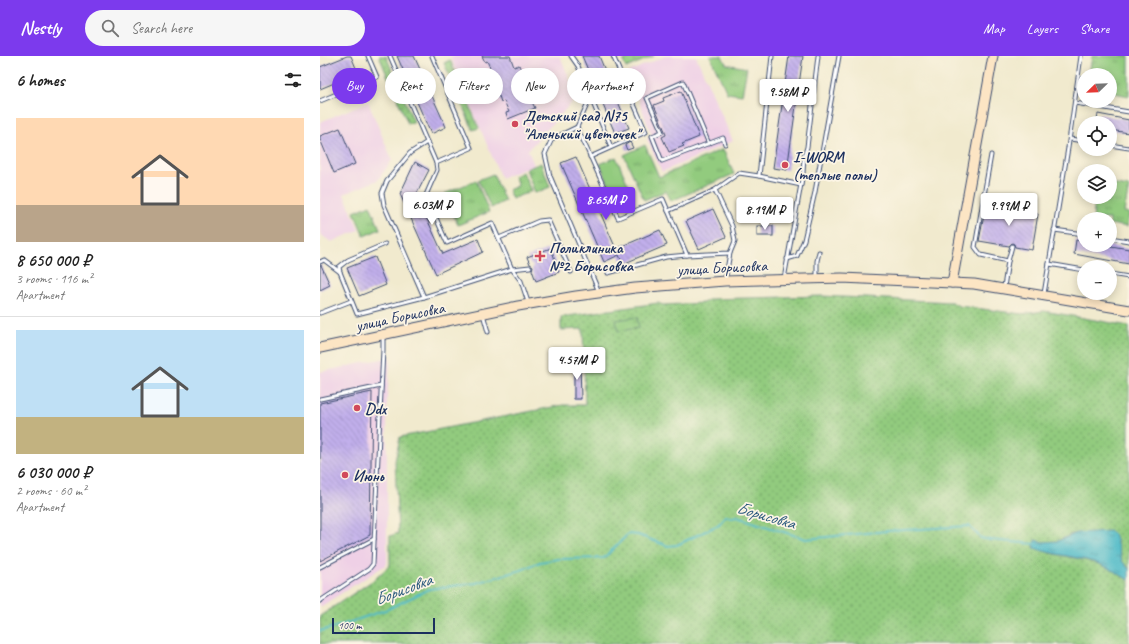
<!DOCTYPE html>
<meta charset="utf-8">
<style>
:root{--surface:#fff;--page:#f6f6f6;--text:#222;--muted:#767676;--line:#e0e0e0;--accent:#7c3aed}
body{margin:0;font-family:Caveat,sans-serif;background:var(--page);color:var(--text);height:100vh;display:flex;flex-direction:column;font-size:15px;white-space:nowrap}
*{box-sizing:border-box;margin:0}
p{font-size:13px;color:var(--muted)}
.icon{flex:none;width:22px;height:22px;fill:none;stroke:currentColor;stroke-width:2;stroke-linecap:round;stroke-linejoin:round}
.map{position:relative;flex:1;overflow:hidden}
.sheet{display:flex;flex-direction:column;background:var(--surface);width:320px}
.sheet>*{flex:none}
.hud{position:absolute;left:12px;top:12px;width:380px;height:36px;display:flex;gap:8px}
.needle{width:26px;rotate:247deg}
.tools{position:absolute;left:757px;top:12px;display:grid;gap:8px}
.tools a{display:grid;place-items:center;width:40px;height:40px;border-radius:50%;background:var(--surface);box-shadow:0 2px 10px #0003;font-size:20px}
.scale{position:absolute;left:12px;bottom:10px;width:103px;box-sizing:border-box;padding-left:4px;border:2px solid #1b2f5e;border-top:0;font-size:11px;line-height:14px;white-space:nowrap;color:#1b2f5e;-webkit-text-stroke:3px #fcf5e5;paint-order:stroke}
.price{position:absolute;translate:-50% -34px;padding:0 9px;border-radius:4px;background:#fff;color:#222;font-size:13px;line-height:26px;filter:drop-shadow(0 1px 2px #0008)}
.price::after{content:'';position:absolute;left:50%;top:24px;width:12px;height:9px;margin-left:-6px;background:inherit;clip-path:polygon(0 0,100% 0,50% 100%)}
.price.on{background:var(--accent);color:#fff}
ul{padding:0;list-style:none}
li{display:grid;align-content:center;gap:8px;height:212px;padding:0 16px}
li+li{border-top:1px solid var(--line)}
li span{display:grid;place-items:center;height:124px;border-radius:0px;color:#555}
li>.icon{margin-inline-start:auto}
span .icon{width:72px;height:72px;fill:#fffc;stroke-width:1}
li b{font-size:17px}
h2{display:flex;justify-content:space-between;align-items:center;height:48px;padding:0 16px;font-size:17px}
.pill{padding:0 14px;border-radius:18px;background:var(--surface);box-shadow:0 2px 10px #0003;font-size:14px;line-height:36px}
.pill.on{background:var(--accent);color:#fff}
header{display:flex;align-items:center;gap:24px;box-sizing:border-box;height:56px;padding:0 20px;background:var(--accent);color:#fff}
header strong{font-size:19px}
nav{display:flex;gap:22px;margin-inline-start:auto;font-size:14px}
.search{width:280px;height:36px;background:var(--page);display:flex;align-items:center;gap:10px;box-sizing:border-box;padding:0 14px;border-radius:22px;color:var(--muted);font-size:15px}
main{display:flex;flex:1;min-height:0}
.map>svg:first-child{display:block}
.built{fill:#efd0e6}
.grass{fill:url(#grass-dots);stroke:#567d6e}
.park{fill:url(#park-tufts);stroke:#567d6e}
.pitch{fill:#92cb7e;stroke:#567d6e}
.water{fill:url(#water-ripples);stroke:#347492}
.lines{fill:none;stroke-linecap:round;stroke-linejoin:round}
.stream{stroke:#4dbac7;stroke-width:2}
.building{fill:url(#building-back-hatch)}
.lane-casing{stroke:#3b4b6f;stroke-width:5}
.secondary-casing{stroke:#3b4b6f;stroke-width:11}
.lane{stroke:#fff;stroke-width:3}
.secondary{stroke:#fce5c4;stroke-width:9}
.poi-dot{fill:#d1495b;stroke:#fcf5e5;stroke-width:1.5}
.labels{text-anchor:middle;stroke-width:3.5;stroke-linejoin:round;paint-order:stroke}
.poi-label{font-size:16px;font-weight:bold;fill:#1b2f5e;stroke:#fcf5e5;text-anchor:start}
.street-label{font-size:16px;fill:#1b2f5e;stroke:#fcf5e5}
.water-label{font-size:17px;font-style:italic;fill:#2a597e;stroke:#fcf5e5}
</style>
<header>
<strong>Nestly</strong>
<div class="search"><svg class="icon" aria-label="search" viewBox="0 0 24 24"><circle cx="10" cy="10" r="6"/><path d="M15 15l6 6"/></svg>Search here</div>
<nav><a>Map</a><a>Layers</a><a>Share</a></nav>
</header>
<main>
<section class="sheet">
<h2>6 homes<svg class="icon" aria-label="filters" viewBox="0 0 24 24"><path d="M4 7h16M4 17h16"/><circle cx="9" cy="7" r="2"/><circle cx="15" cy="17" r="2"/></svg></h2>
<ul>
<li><span style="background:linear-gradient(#ffd9b3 70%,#b9a48a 0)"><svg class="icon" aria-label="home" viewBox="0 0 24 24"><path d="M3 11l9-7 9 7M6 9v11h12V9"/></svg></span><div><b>8 650 000 ₽</b><p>3 rooms · 116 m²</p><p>Apartment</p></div></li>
<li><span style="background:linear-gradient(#bfe0f5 70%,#c2b280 0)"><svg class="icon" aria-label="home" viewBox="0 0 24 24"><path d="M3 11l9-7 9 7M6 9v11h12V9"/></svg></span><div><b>6 030 000 ₽</b><p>2 rooms · 60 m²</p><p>Apartment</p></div></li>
</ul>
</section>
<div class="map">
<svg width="809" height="588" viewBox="0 0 809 588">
<defs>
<pattern id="grass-dots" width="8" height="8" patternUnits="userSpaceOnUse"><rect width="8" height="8" fill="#92cb7e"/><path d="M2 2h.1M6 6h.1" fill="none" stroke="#76a56a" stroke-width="1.8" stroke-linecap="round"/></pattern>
<pattern id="park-tufts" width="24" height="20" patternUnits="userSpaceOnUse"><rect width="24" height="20" fill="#92cb7e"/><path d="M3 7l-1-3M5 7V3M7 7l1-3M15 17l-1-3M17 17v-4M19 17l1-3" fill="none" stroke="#76a56a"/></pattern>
<pattern id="water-ripples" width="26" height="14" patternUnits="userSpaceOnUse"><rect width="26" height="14" fill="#4dbac7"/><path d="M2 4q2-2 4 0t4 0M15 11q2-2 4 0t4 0" fill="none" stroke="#3f98a5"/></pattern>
<pattern id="building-back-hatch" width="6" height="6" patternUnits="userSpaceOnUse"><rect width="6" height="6" fill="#c1afeb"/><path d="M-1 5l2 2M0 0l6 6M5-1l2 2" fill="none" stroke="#9c8fc2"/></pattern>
</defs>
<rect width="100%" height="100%" fill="#fcf5e5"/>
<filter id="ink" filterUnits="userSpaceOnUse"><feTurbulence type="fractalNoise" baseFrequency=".025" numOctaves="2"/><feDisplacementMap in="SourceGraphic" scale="8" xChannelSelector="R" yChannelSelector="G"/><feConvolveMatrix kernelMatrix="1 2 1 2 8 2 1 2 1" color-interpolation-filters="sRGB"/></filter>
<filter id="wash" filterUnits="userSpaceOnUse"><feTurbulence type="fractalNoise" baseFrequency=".012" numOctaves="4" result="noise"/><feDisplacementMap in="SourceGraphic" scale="16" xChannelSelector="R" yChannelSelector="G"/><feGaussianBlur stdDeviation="0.9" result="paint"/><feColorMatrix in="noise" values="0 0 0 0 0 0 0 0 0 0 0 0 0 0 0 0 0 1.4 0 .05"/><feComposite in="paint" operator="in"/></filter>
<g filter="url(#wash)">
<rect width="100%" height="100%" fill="#f1eace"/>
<g class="built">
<path d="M130 0H240L257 41 208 94 214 109 181 122Z"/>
<path d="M346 0H376L413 85 342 116 327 83 332 80 308 16Z"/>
<path d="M48 46 72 104 58 124 24 138 39 174 11 186 0 178V66Z"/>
<path d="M71 301 67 340V508L0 551V316Z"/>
</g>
<g class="grass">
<path d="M59 0H66L94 66 88 68Z"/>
<path d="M502 240 632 246 639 250 702 258 724 255 809 270V513L802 505 797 488 782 476 752 478 738 485 723 486 715 484 714 491C736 501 760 501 782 509 792 513 800 519 809 524V588H0V560L55 523 70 509V480L78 477 75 405 80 381 243 349H265L263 273 241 274V261L338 247 343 249 383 247 390 243Z"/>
</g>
<g class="park">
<path d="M313 0H334L306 12 303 5Z"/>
<path d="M390 0H402L406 8 427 12 422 39 407 37Z"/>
<path d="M772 0H809V40L790 36V19H769Z"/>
<path d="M130 4 159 72 153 74 124 7Z"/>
<path d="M325 89 339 121 403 93 414 118 351 145 346 135 324 144 304 99Z"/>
<path d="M221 107 230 131 215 137 206 113Z"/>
<path d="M203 116 211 135 192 143 188 134 198 130 194 120Z"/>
<path d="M156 124 169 156 138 169 124 138Z"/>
<path d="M790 128 809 131 804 156 809 157 807 171 790 168V163H773L775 144 789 146 792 132H790Z"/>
<path d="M50 149 60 173 44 180 34 156Z"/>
<path d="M317 261 319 272 298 275 296 264Z"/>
</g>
<g class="pitch">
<path d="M296 101 310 133 294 140 280 108Z"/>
<path d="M173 118 185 145 171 152 158 124Z"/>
</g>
<path class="water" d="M790 475 794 478 802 505 809 513V524C800 519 792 513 782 509 760 500 736 500 714 492L715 484 723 486 738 485 757 477Z"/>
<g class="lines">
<path class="stream" d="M0 575 19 570 68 553 109 533 156 527 201 514 220 506 238 503 284 502 308 478 318 479 348 490 357 489 398 469 406 460 411 462 417 461 486 483 567 475 649 470 661 482 670 484 716 488"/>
</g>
<g id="blocks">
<g class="building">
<path d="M27 0H31L38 17 0 33V11Z"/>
<path d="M77 0H94L126 71 111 78Z"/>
<path d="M162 0H190L194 11 199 9 207 26 202 28 210 47 212 46 215 52 188 63 186 57 189 56 184 45 181 46 179 40 170 44 163 27 172 23 170 19 173 18 167 5 165 6Z"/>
<path d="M262 0H279L309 72 295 77Z"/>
<path d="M469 0H483L467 114 453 112Z"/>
<path d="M361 35 379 81 362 88 364 90 349 96 342 81 346 79 345 75 334 49 344 45 343 42Z"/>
<path d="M778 58 809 64V77L790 74V67H776Z"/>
<path d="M20 72 35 108 14 117 0 83V80Z"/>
<path d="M310 86 313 92 307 94 305 89Z"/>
<path d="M256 101 296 193 340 174 347 189 303 208 299 199 284 206 241 107Z"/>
<path d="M95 106 109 114 96 139 123 198 158 183 163 196 116 218 80 138Z"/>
<path d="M666 149 718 158 712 194 695 191 694 188 692 187 689 190 659 185Z"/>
<path d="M393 153 406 181 379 193 366 165Z"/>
<rect x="437" y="170" width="16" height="10"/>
<path d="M756 184 764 185V189H785L809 193V208L754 198Z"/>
<path d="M231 192 239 216 216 225 212 214 213 210 210 208 207 201Z"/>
<path d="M55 201 66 229 39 240 27 212Z"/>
<path d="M0 209H1L10 229 0 234Z"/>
<path d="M254 307H260L261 343H254Z"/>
<path d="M52 336 50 479 0 505V347Z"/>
</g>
</g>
</g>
<g filter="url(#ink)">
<use href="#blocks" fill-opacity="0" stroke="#3b4b6f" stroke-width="1"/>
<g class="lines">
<g class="lane-casing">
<g id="lane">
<path d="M70 0 116 107 117 114 106 139 127 187 172 167 192 213 201 225 208 246"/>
<path d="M112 0 151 92 116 107"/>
<path d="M251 0 258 10 291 91"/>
<path d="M452 0 439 120 481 129"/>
<path d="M271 40 257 71 232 83 225 98 230 120 279 236"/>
<path d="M0 45 57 21 48 0"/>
<path d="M755 47 809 56"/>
<path d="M257 71 298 162 343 143 367 199"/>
<path d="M750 83 764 85"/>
<path d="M107 86 90 97 67 125 62 137 64 149 104 241 192 213 210 211"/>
<path d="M389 88 363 26 327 42 342 76 332 80 342 105 403 82 405 88"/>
<path d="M790 89 809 92"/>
<path d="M671 99 655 191 661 199 688 205 684 231"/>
<path d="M270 101 326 76 293 0"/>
<path d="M348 155 395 134 419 117 439 120"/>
<path d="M436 160 475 159"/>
<path d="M734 174 764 178"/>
<path d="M179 182 219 165 228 164 251 216"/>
<path d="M790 182 809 185"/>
<path d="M65 188 28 204 19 211 20 216 37 258 104 241"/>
<path d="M467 203 477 200 484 184 495 136 519 0"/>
<path d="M688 205 692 190"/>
<path d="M0 206 4 204 20 216"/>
<path d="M729 208 764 214"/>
<path d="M288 217 346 201 367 199 410 197 415 185 412 170 395 134"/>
<path d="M790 218 809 221"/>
<path d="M497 221V205L499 196"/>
<path d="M464 223 483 117 484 101 487 91 498 0"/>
<path d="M405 225 410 197"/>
<path d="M724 238 748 92 761 0"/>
<path d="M0 257 31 245"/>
<path d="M163 258 168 276"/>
<path d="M0 343 61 330"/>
<path d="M0 511 54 483"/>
<path d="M0 545 49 513 53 508 63 294V280"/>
</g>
</g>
<g class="secondary-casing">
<g id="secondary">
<path d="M632 227 673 0"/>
<path d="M0 292 198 250 256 240 315 232 405 225 522 222 654 228 809 254"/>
</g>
</g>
<use href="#lane" class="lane"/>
<use href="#secondary" class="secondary"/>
</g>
</g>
<g class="poi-dot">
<circle cx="195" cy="68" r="4"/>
<circle cx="465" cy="109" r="4"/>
<path d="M218 194h4v4h4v4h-4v4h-4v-4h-4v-4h4z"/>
<circle cx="37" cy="352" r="4"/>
<circle cx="25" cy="419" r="4"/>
</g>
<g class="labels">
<g class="poi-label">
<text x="203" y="65">Детский сад N75<tspan x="203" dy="18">"Аленький цветочек"</tspan></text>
<text x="473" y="106">I-WORM<tspan x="473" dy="18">(теплые полы)</tspan></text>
<text x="229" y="197">Поликлиника<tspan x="229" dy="18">№2 Борисовка</tspan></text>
<text x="45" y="358">Ddx</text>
<text x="33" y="425">Июнь</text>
</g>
<g class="street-label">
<text transform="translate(402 211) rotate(-3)" y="6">улица Борисовка</text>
<text transform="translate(80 260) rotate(-12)" y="6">улица Борисовка</text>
</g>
<g class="water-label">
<text transform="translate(446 459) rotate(16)" y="6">Борисовка</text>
<text transform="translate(83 533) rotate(-21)" y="6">Борисовка</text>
</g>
</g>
</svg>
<div class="tools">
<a><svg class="needle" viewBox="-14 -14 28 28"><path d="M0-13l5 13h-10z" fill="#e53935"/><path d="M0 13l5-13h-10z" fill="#767676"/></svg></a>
<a><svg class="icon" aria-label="locate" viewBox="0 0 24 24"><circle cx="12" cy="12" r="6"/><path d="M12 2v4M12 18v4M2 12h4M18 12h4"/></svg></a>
<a><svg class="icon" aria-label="layers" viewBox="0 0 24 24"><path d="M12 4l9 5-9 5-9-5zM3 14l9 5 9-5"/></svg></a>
<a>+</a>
<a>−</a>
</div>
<div class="scale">100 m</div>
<b class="price" style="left:468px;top:57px">9.58M ₽</b>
<b class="price on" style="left:286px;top:165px">8.65M ₽</b>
<b class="price" style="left:112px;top:170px">6.03M ₽</b>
<b class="price" style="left:689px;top:171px">9.99M ₽</b>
<b class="price" style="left:445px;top:175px">8.19M ₽</b>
<b class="price" style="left:257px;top:325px">4.57M ₽</b>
<div class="hud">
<a class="pill on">Buy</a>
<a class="pill">Rent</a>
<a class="pill">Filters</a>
<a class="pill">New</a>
<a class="pill">Apartment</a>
</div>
</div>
</main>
